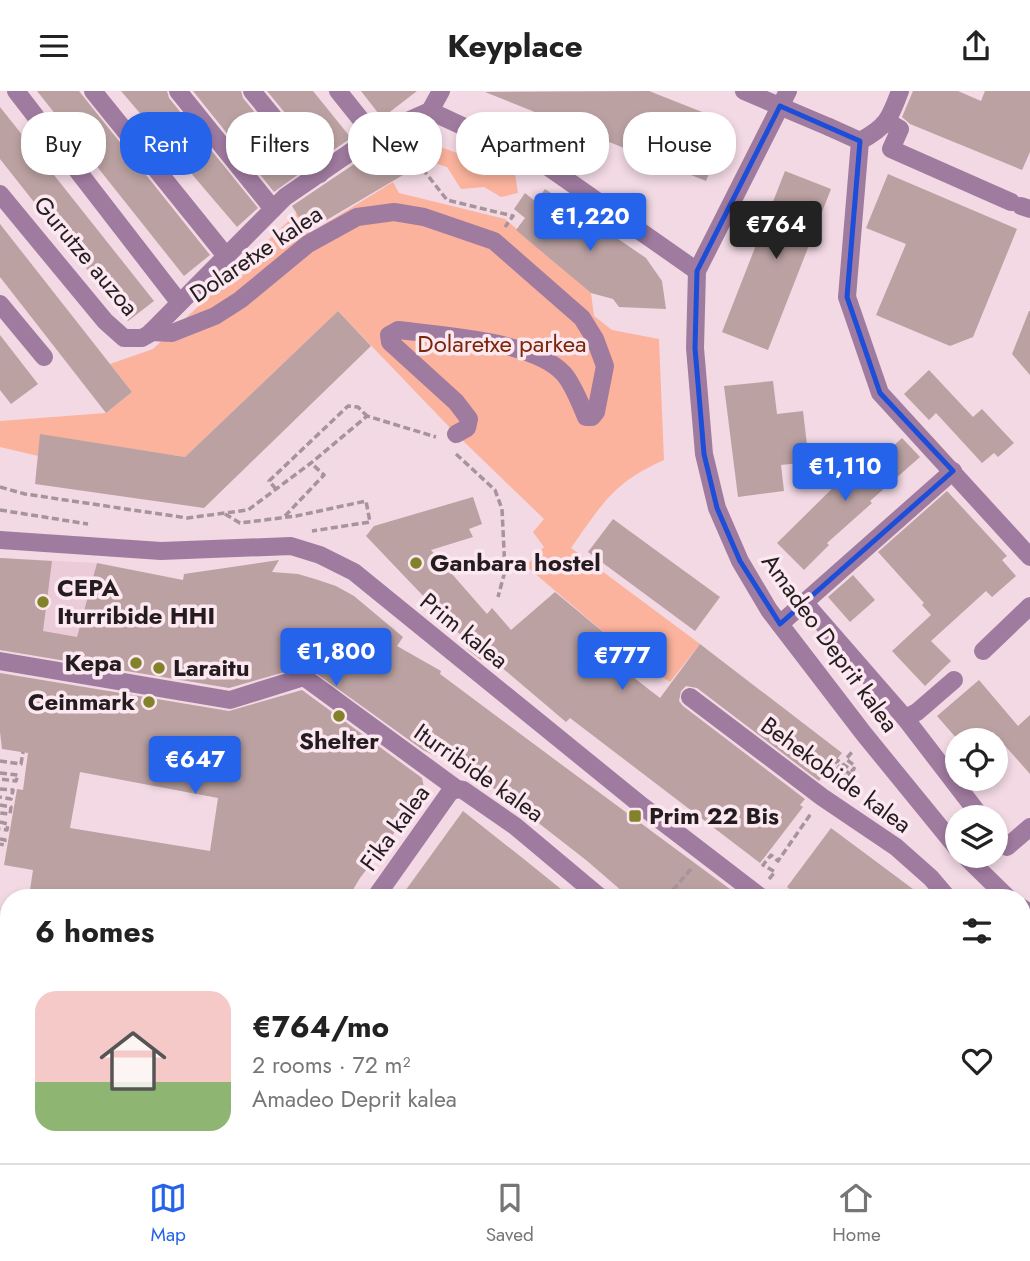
<!DOCTYPE html>
<meta charset="utf-8">
<style>
:root{--surface:#fff;--page:#f6f6f6;--text:#222;--muted:#767676;--line:#e0e0e0;--accent:#2563eb}
body{margin:0;font-family:Jost,sans-serif;background:var(--page);color:var(--text);height:100vh;display:flex;flex-direction:column;font-size:26px;white-space:nowrap}
*{box-sizing:border-box;margin:0}
p{font-size:23px;color:var(--muted)}
.icon{flex:none;width:38px;height:38px;fill:none;stroke:currentColor;stroke-width:2;stroke-linecap:round;stroke-linejoin:round}
.map{position:relative;flex:1;overflow:hidden}
.side{position:absolute;left:0px;top:798px;width:1031px;height:275px;display:flex;flex-direction:column;background:var(--surface);border-radius:28px 28px 0 0;box-shadow:0 4px 10px #0003}
.side>*{flex:none}
.top-card{position:absolute;left:21px;top:21px;width:989px;height:63px;display:flex;gap:14px}
.fabs{position:absolute;left:945px;top:637px;display:grid;gap:14px}
.fabs a{display:grid;place-items:center;width:63px;height:63px;border-radius:50%;background:var(--surface);box-shadow:0 4px 10px #0003;font-size:35px}
.price{position:absolute;translate:-50% -60px;padding:0 16px;border-radius:7px;background:var(--accent);color:#fff;font-size:23px;line-height:46px;filter:drop-shadow(0 2px 4px #0008)}
.price::after{content:'';position:absolute;left:50%;top:42px;width:21px;height:16px;margin-left:-10px;background:inherit;clip-path:polygon(0 0,100% 0,50% 100%)}
.price.active{background:#222;color:#fff}
ul{padding:0;list-style:none}
li{display:flex;align-items:center;gap:21px;height:175px;padding:0 35px}
li span{display:grid;place-items:center;flex:none;width:196px;height:140px;border-radius:21px;color:#555}
li>.icon{margin-inline-start:auto}
span .icon{width:84px;height:84px;fill:#fffc;stroke-width:1}
li b{font-size:30px}
h2{display:flex;justify-content:space-between;align-items:center;height:84px;padding:0 35px;font-size:30px}
.tag{padding:0 24px;border-radius:28px;background:var(--surface);box-shadow:0 4px 10px #0003;font-size:24px;line-height:63px}
.tag.active{background:var(--accent);color:#fff}
header{display:flex;justify-content:space-between;align-items:center;height:91px;padding:0 35px;background:var(--surface);font-size:32px;font-weight:700}
.tab-bar{display:flex;justify-content:space-around;align-items:center;height:98px;border-top:2px solid var(--line);background:var(--surface);font-size:19px;color:var(--muted)}
.tab-bar a{display:grid;justify-items:center;gap:4px}
.tab-bar .active{color:var(--accent)}
.map>svg:first-child{display:block}
.built{fill:#eccbd9}
.green{fill:#fbb39d}
.building{fill:#bba1a2;fill-rule:evenodd}
.lines{fill:none;stroke-linecap:round;stroke-linejoin:round}
.path{stroke:#a6939b;stroke-width:3.5;stroke-dasharray:7 3.5;stroke-linecap:butt}
.minor{stroke:#a07ba0;stroke-width:18}
.minor-bridge{stroke:#a07ba0;stroke-width:18}
.marked{fill:none;stroke:#1d4ed8;stroke-width:5;stroke-linejoin:round}
.poi-dot{fill:#838129;stroke:#fce8f0;stroke-width:2.5}
.labels{text-anchor:middle;stroke-width:7;stroke-linejoin:round;paint-order:stroke}
.street-label{font-size:24px;fill:#241c1f;stroke:#fce8f0}
.park-label{font-size:24px;fill:#7a2609;stroke:#fce8f0}
.poi-label{font-size:24px;font-weight:bold;fill:#241c1f;stroke:#fce8f0;text-anchor:start}
</style>
<header><svg class="icon" aria-label="menu" viewBox="0 0 24 24"><path d="M4 6h16M4 12h16M4 18h16"/></svg>Keyplace<svg class="icon" aria-label="share" viewBox="0 0 24 24"><path d="M12 15V3M7 8l5-5 5 5M5 13v7h14v-7"/></svg></header>
<div class="map">
<svg width="1030" height="1072" viewBox="0 0 1030 1072">
<rect width="100%" height="100%" fill="#f2d9e4"/>
<path class="built" d="M2 467 97 472 73 571 0 559Z"/>
<g class="green">
<path d="M435 54 515 83 518 102 501 106 484 96 461 98 447 76 428 70 424 56Z"/>
<path d="M393 91 399 102 505 128 591 202 594 225 612 239 659 248 664 369C614 391 602 413 571 457L700 553 670 591 632 568 626 560 526 475 544 456 533 441 544 428 456 343 338 220 185 366 41 344 38 365 0 356V330L106 322 132 301 110 273 153 258 297 122 310 142Z"/>
</g>
<g class="building">
<path d="M37 0H79L210 164 184 185Z"/>
<path d="M121 0H167L169 7 258 117 237 136Z"/>
<path d="M193 0H241L243 7 303 80 274 101Z"/>
<path d="M267 0H313L351 47 322 67Z"/>
<path d="M361 0H417L382 27Z"/>
<path d="M649 0 730 32 706 90 485 1Z"/>
<path d="M913 0H958L981 10 985 0H1030V61L1022 79 910 33 902 26Z"/>
<path d="M0 16 154 210 128 230 0 68Z"/>
<path d="M386 56 403 84 308 140 292 115 366 65 368 67Z"/>
<path d="M785 80 831 98 768 259 722 241Z"/>
<path d="M888 83 1017 138 973 246 950 255 876 224 906 153 866 137Z"/>
<path d="M545 98 646 167 662 190 666 218 619 216 613 208 591 202 516 139 525 127 514 118 525 102 536 111Z"/>
<path d="M0 133 132 301 106 322 0 186Z"/>
<path d="M338 220 371 255 204 417 35 393 40 343 185 366Z"/>
<path d="M1029 220H1030V284L1012 263Z"/>
<path d="M0 244 38 293 11 313 0 299Z"/>
<path d="M929 279 973 326 982 318 1014 352 998 366 994 362 982 372 936 322 929 329 904 303Z"/>
<path d="M773 290 777 323 803 320 809 371 781 374 784 400 738 406 724 295Z"/>
<path d="M902 347 920 366 870 410 872 412 827 452 829 454 804 479 777 452 852 378 856 383 888 354 891 357Z"/>
<path d="M947 400 1007 465 1002 469 1016 485 992 506 986 500 931 550 951 570 925 595 892 560 931 524 922 514 924 512 878 461Z"/>
<path d="M473 406 482 433 469 438 473 446 431 459 487 523 492 517 511 539 555 501 626 560 615 572 660 607 700 553 842 662 819 690 697 597 686 595 681 600 679 610 683 615 805 708 800 714 803 716 760 772 570 627 566 631 487 564 481 569 467 558 470 554 366 445 374 435Z"/>
<path d="M613 428 720 506 695 540 588 461Z"/>
<path d="M0 467 52 470 43 540 77 546 97 472 183 489 184 483 279 469 272 481 298 483 315 488 336 495 354 505 403 546 397 555 441 580 440 583 554 668 742 807H630L586 769 478 685 423 659 306 575 229 597 0 559Z"/>
<path d="M853 484 875 509 850 531 828 506Z"/>
<path d="M0 582 229 620 302 599 422 687 425 701 360 787 348 807H56L57 803 30 799 33 779 4 774 17 698 23 699 28 662 2 658 0 641ZM80 681 218 707 210 760 70 737Z"/>
<path d="M979 589 1018 635 1030 624V683L993 641 982 649H958L937 625Z"/>
<path d="M463 720 525 769 572 807H400Z"/>
<path d="M831 737 925 807H801L787 796Z"/>
</g>
<g class="lines">
<g class="path">
<path d="M403 53 447 109 513 125 505 136"/>
<path d="M456 363 495 399 502 418 505 480 498 506"/>
<path d="M0 396 25 403 187 427 248 419 311 372 367 325 436 346"/>
<path d="M276 398 269 390 348 315 358 316 367 325"/>
<path d="M0 419 88 433"/>
<path d="M225 423 240 432 296 425 366 410 370 431 312 440"/>
<path d="M285 425 324 384 311 372"/>
<path d="M0 670 21 673 23 661"/>
<path d="M0 682 18 684 16 690 0 688"/>
<path d="M832 692 835 688 843 693 846 690 830 680 833 676 848 687 850 683 835 673 837 669 853 680 855 675 846 668 853 660"/>
<path d="M0 698 13 699 11 708 0 706"/>
<path d="M0 714 11 716 10 723 0 722"/>
<path d="M0 731 8 733 7 739 0 738"/>
<path d="M0 748 5 749 4 754 0 753"/>
<path d="M769 788 775 781 763 774 771 764 778 770 812 721"/>
<path d="M666 807 691 778"/>
<path d="M694 1064 703 1072"/>
<path d="M705 1064 714 1072"/>
<path d="M716 1072 721 1064"/>
</g>
<g class="minor">
<path d="M16 0 179 211"/>
<path d="M93 0 226 165"/>
<path d="M178 0 273 118"/>
<path d="M252 0 320 83"/>
<path d="M338 0 374 45"/>
<path d="M788 0 697 180 695 257 704 363 717 417 740 470 769 519 864 643 957 757"/>
<path d="M430 20 441 0"/>
<path d="M888 31 900 38 891 58 1011 111"/>
<path d="M829 36 860 50"/>
<path d="M860 50 847 206 880 302 1030 466"/>
<path d="M860 50C887 36 890 27 900 0"/>
<path d="M0 103 105 230 124 247H142L149 243 285 106 374 45 430 20 544 73 697 180"/>
<path d="M1021 115 1030 118"/>
<path d="M0 213 44 266"/>
<path d="M151 241 172 242 215 225 240 209 308 153 357 126 394 121 424 126 494 150 582 227 595 248 605 275 596 321 592 326H586C580 312 574 295 564 283 535 250 440 244 398 239L389 244 390 251 456 311 469 328 467 337 456 343"/>
<path d="M0 449 161 460 291 455 320 464 354 481 642 715 762 807"/>
<path d="M804 511 905 627 981 726"/>
<path d="M780 533 953 380"/>
<path d="M983 560 1030 515"/>
<path d="M0 570 230 609 304 586 457 698 463 699 515 735 601 807"/>
<path d="M690 606 822 706 896 756 931 787 948 807"/>
<path d="M905 627 917 621 954 589"/>
<path d="M996 743 1007 756 1030 736"/>
<path d="M965 765 1008 807"/>
<path d="M375 807 450 701 457 698"/>
<path d="M1022 817 1030 822"/>
<path d="M0 855 9 851"/>
<path d="M1022 858 1030 862"/>
<path d="M0 956 9 947"/>
<path d="M1022 996 1030 1003"/>
<path d="M0 1006 9 1014"/>
<path d="M431 1064C444 1072 455 1072 468 1064"/>
<path d="M918 1064 929 1072"/>
<path d="M37 1072 34 1070 38 1064"/>
<path d="M180 1072 187 1064"/>
<path d="M202 1072V1064"/>
<path d="M647 1072H656"/>
</g>
<path class="minor-bridge" d="M744 0 829 36"/>
</g>
<path class="marked" d="M780 15 860 50 847 206 880 302 953 380 780 533 740 470 717 417 704 363 695 257 697 180Z"/>
<g class="poi-dot">
<circle cx="416" cy="472" r="7"/>
<circle cx="43" cy="511" r="7"/>
<circle cx="136" cy="572" r="7"/>
<circle cx="159" cy="577" r="7"/>
<circle cx="149" cy="611" r="7"/>
<circle cx="339" cy="625" r="7"/>
<rect x="628" y="718" width="14" height="14" rx="3.5"/>
</g>
<g class="labels">
<g class="street-label">
<text transform="translate(256 163) rotate(-34)" y="8">Dolaretxe kalea</text>
<text transform="translate(86 165) rotate(50)" y="8">Gurutze auzoa</text>
<text transform="translate(464 540) rotate(39)" y="8">Prim kalea</text>
<text transform="translate(830 552) rotate(54)" y="8">Amadeo Deprit kalea</text>
<text transform="translate(479 682) rotate(35)" y="8">Iturribide kalea</text>
<text transform="translate(836 684) rotate(36)" y="8">Behekobide kalea</text>
<text transform="translate(395 737) rotate(-54)" y="8">Fika kalea</text>
</g>
<g class="park-label">
<text x="502" y="261">Dolaretxe parkea</text>
</g>
<g class="poi-label">
<text x="430" y="480">Ganbara hostel</text>
<text x="57" y="505">CEPA<tspan x="57" dy="28">Iturribide HHI</tspan></text>
<text x="122" y="580" text-anchor="end">Kepa</text>
<text x="173" y="585">Laraitu</text>
<text x="135" y="619" text-anchor="end">Ceinmark</text>
<text x="339" y="658" text-anchor="middle">Shelter</text>
<text x="649" y="733">Prim 22 Bis</text>
</g>
</g>
</svg>
<div class="fabs">
<a><svg class="icon" aria-label="locate" viewBox="0 0 24 24"><circle cx="12" cy="12" r="6"/><path d="M12 2v4M12 18v4M2 12h4M18 12h4"/></svg></a>
<a><svg class="icon" aria-label="layers" viewBox="0 0 24 24"><path d="M12 4l9 5-9 5-9-5zM3 14l9 5 9-5"/></svg></a>
</div>
<b class="price" style="left:590px;top:162px">€1,220</b>
<b class="price active" style="left:776px;top:170px">€764</b>
<b class="price" style="left:845px;top:412px">€1,110</b>
<b class="price" style="left:336px;top:597px">€1,800</b>
<b class="price" style="left:622px;top:601px">€777</b>
<b class="price" style="left:195px;top:705px">€647</b>
<div class="top-card">
<a class="tag">Buy</a>
<a class="tag active">Rent</a>
<a class="tag">Filters</a>
<a class="tag">New</a>
<a class="tag">Apartment</a>
<a class="tag">House</a>
</div>
<section class="side">
<h2>6 homes<svg class="icon" aria-label="filters" viewBox="0 0 24 24"><path d="M4 7h16M4 17h16"/><circle cx="9" cy="7" r="2"/><circle cx="15" cy="17" r="2"/></svg></h2>
<ul>
<li><span style="background:linear-gradient(#f6c9c9 65%,#8fb573 0)"><svg class="icon" aria-label="home" viewBox="0 0 24 24"><path d="M3 11l9-7 9 7M6 9v11h12V9"/></svg></span><div><b>€764/mo</b><p>2 rooms · 72 m²</p><p>Amadeo Deprit kalea</p></div><svg class="icon" aria-label="heart" viewBox="0 0 24 24"><path d="M12 20l-8-8c-3-5 5-10 8-4 3-6 11-1 8 4z"/></svg></li>
</ul>
</section>
</div>
<nav class="tab-bar">
<a class="active"><svg class="icon" aria-label="map" viewBox="0 0 24 24"><path d="M3 6l6-2 6 2 6-2v14l-6 2-6-2-6 2zM9 4v14M15 6v14"/></svg>Map</a>
<a><svg class="icon" aria-label="saved" viewBox="0 0 24 24"><path d="M7 4h10v16l-5-4-5 4z"/></svg>Saved</a>
<a><svg class="icon" aria-label="home" viewBox="0 0 24 24"><path d="M3 11l9-7 9 7M6 9v11h12V9"/></svg>Home</a>
</nav>
